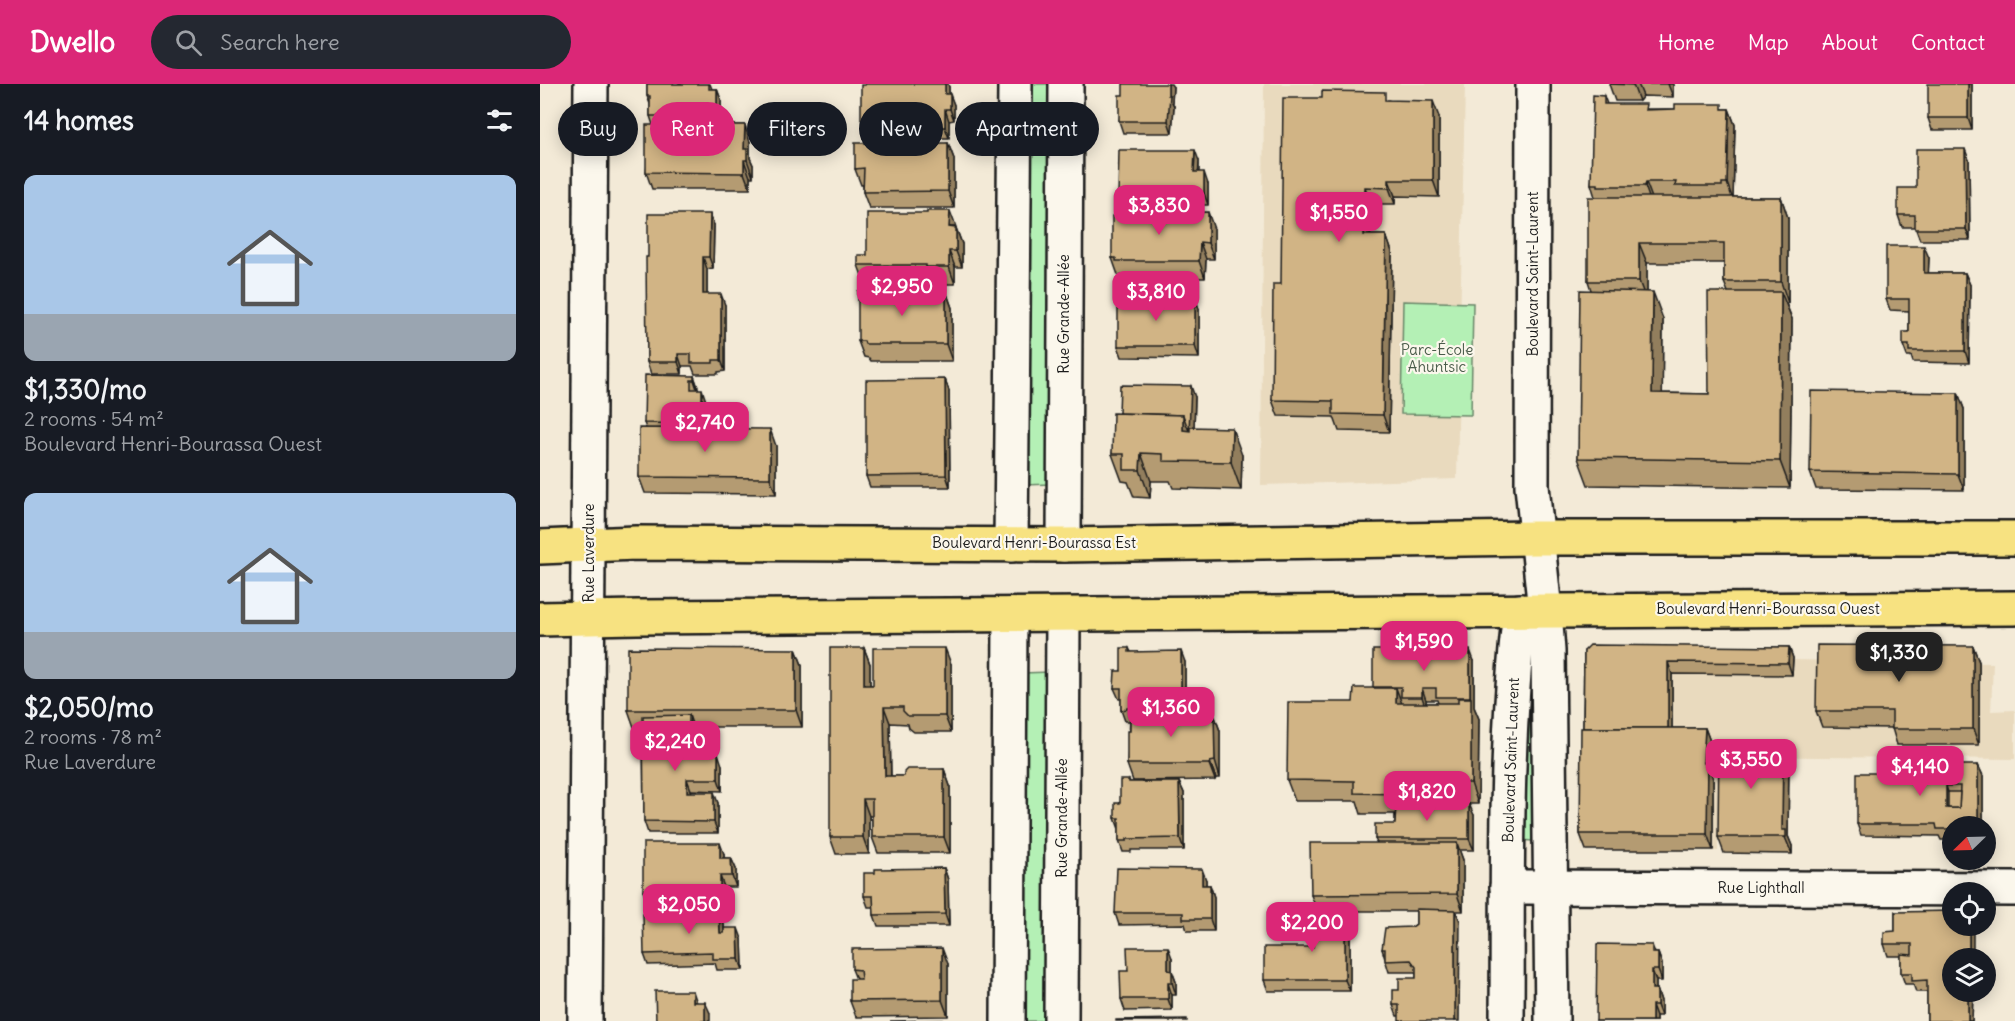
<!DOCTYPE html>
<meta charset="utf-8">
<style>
:root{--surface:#171b24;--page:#242831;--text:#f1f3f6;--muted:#9ea1a6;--accent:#db2777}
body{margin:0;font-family:Delius,sans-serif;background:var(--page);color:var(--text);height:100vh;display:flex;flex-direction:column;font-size:22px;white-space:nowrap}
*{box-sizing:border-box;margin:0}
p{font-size:20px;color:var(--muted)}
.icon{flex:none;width:33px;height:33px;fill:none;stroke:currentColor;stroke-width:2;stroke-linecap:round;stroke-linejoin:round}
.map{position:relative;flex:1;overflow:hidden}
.drawer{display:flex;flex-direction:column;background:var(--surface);width:540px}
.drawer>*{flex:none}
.hud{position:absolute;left:18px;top:18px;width:570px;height:54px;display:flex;gap:12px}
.needle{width:39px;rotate:247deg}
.buttons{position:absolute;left:1402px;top:732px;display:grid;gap:12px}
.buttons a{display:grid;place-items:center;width:54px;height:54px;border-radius:50%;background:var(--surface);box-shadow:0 3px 15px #0003;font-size:30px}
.price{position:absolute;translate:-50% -51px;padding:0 14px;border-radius:12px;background:var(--accent);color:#fff;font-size:20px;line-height:39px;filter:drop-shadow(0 2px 3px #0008)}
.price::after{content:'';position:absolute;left:50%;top:36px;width:18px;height:14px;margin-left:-9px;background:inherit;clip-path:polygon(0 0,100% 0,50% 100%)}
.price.active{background:#222;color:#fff}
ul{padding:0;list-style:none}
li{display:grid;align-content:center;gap:12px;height:318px;padding:0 24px}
li span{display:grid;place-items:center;height:186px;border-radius:12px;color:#555}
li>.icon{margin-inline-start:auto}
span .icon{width:108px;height:108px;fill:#fffc;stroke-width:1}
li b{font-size:26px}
h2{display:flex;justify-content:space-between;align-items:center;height:72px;padding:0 24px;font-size:26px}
.tag{padding:0 21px;border-radius:27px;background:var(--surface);box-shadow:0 3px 15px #0003;font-size:21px;line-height:54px}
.tag.active{background:var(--accent);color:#fff}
header{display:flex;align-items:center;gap:36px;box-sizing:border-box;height:84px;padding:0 30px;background:var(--accent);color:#fff}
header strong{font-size:28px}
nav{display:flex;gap:33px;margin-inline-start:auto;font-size:21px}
.search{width:420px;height:54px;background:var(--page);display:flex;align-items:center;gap:15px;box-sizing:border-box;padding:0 21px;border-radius:33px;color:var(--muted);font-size:22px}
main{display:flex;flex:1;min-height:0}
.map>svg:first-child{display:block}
.built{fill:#e9dabe}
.green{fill:#b4f0b5;stroke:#688668;stroke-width:1.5}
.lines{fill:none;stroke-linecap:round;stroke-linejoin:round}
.minor-casing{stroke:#1c1c1c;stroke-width:38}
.tertiary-casing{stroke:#1c1c1c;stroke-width:38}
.secondary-casing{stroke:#1c1c1c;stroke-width:38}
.primary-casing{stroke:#1c1c1c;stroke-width:38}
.minor{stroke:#fbf7ec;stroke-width:33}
.tertiary{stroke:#fbf7ec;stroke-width:33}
.secondary{stroke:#fbf7ec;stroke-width:33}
.primary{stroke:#f7e281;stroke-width:33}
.wall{fill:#b49b72;stroke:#1c1c1c;stroke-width:1.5;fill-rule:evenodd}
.shaded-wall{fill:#927e5d;stroke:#1c1c1c;stroke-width:1.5}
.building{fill:#d1b485;stroke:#1c1c1c;stroke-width:1.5;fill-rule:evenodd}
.labels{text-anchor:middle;stroke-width:4.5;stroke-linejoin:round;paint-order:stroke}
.street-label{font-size:15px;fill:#1c1c1c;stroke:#fbf7ec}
.park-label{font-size:15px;fill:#4a5c4a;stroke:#fbf7ec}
</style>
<header>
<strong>Dwello</strong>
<div class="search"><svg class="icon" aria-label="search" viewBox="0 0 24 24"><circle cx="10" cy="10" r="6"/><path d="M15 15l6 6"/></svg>Search here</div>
<nav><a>Home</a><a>Map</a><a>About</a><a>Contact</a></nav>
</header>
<main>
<section class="drawer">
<h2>14 homes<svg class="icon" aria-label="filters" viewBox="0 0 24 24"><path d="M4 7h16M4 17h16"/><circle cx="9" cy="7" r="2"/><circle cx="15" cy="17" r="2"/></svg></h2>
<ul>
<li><span style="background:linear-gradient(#a9c7e8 75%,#9aa5b1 0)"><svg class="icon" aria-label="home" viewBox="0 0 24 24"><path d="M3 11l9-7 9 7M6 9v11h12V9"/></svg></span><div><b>$1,330/mo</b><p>2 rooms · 54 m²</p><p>Boulevard Henri-Bourassa Ouest</p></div></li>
<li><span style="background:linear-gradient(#a9c7e8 75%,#9aa5b1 0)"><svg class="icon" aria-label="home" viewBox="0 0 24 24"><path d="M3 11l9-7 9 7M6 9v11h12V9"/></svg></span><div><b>$2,050/mo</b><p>2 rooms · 78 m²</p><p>Rue Laverdure</p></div></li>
</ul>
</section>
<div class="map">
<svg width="1475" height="937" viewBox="0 0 1475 937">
<rect width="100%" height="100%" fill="#f3ead7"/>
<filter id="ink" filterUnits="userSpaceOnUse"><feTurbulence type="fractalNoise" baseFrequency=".0167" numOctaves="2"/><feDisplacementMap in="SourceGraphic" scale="12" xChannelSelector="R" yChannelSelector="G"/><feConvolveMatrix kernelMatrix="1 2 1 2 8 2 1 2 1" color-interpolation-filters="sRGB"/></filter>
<g filter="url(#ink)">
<g class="built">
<path d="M724 0H925L917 395 721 401Z"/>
<path d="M1044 573 1453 579 1451 627 1475 626V675L1179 672 1178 767 1117 766 1041 762Z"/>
</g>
<g class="green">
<path d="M486 0H514L511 400 484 401Z"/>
<path d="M863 217 933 219 931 331 861 330Z"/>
<path d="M510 588 508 937H482L483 589Z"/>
<path d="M986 637H992V757L980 756Z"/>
</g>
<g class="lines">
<g class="minor-casing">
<g id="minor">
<path d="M471 461 475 0"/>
<path d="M524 461 526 0"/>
<path d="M967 803 1475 805"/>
<path d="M45 937 51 0"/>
<path d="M468 937 470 531"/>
<path d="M521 937 523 531"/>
</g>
</g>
<g class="tertiary-casing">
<g id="tertiary">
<path d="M1005 527 1008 567 1012 937"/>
<path d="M967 937C968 800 964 663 980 527"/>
</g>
</g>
<g class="secondary-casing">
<path id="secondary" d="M993 0 992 402 1005 527"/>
</g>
<g class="primary-casing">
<g id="primary">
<path d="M0 463 96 459 524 461 997 454H1475"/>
<path d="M0 535 97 533 1475 524"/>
</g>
</g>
<use href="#minor" class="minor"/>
<use href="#tertiary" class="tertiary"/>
<use href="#secondary" class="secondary"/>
<use href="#primary" class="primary"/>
</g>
<g class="wall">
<path d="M107 0H170L172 5H177L181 16V32H160V41H205L210 58V74L213 81V93H210V105H112L106 88 113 41 110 32V20L107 12Z"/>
<path d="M1069 0H1133V13L1103 12 1099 17H1075Z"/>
<path d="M1432 0V46H1392L1388 34Z"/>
<path d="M409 3V10L414 21V36L409 37V54H335L332 46H325L321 35Z"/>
<path d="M633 3 632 18 634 22 632 49H583L579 37 583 11Z"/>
<path d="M1064 12 1067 20 1108 25H1189L1195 41 1193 113H1241L1248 134V219H1246L1252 235 1250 404 1048 401 1038 374 1051 206 1048 197 1055 113 1051 100ZM1107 179H1184V198L1188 208 1169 310 1122 309 1123 235 1107 208Z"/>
<path d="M848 16 899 33V113L855 112V120H831L830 151H846L852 168 849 348 799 347 794 333 738 332 732 316Z"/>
<path d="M408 59 414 75V124H329L323 108V101H321L315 85Z"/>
<path d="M1429 76 1430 156H1380L1375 143H1362L1358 131 1376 104Z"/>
<path d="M659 77V88L668 100V121H658V124H582L578 113Z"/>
<path d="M174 141 173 184 167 185V210L185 221V287L178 288V290H155L152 282H142V290H111L107 278 108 173Z"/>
<path d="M416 144 422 160V183H415V200H392L391 198 324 197 318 181 327 171Z"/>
<path d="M674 145V175H666L665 194H582L581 191H578L572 174Z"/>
<path d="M1389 174 1388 189H1425L1430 201 1429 279 1373 278 1371 272H1367L1363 261 1369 248V227L1350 226 1346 215Z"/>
<path d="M406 207 412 224V277H331L329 274 324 273 318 257Z"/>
<path d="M655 214 659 225V274L582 273 578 262Z"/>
<path d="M154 292 158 305 166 317V345L236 362V410L105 409 99 393 106 344 104 339Z"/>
<path d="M405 295 409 307 410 403H330L326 392Z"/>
<path d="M1418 309 1424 325V406L1276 405 1270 388Z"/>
<path d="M655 313 654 343 702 371 701 406 633 404 630 397H611L610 414 594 413 588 398 582 397 572 370 579 329Z"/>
<path d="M1433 562 1439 578V661H1357L1352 644 1282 643 1276 627Z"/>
<path d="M1249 563 1253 574 1252 591 1132 590V644H1165L1171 660 1170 685 1173 695V766H1046L1040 750 1043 644 1044 567Z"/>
<path d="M324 564 330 580V601H333L411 580V648H374L369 644 368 640 350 639 351 692H364L404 685 410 702V769H338L332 753V732H329V770H296L290 753Z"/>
<path d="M589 564 591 568 645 578V627H670L671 630H674L680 647V694H676L675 696 593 697 587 680 590 637H585L581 626V615H579L574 604 581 587Z"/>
<path d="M256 565 262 581V643H153V666L182 681V707L151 706V708L178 719V749H108L104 737 103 643H94L88 626Z"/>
<path d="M934 577V623L939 635 938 720H925L934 731V766H919L923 776V827H916L920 837 859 932H857L853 921 859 906 876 894V889L875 888H849L842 865 876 840V827H777L771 811 837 759 835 755 855 740V730H821L817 717H755L747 696 813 618 834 604 833 603ZM886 616H897L898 619H886ZM864 715H924L925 720 864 719Z"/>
<path d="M1249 675 1248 752 1252 762V770L1184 769 1178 753Z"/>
<path d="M1438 681 1443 692V742H1413V756H1401L1399 752 1321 751 1317 740 1356 689H1397Z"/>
<path d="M589 696 590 698H639L644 709V766H591V768H583L579 757V745L575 734 580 719Z"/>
<path d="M184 770V774H191L196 785V803H184V817L107 818 103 807Z"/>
<path d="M404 784 408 796 409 842H338L334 831V823H328L324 812 335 789Z"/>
<path d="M666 796V801H670L674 813V847H647L645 840 579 841 575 829Z"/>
<path d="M179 828 184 840V849L202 855 203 886H177L175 879 108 881 104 870Z"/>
<path d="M1355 828 1413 908H1433L1432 937H1387V908H1376L1373 900H1365L1361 889V872H1348L1344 860 1355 847Z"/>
<path d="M810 839V907H728L724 896Z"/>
<path d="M1112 861 1115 869H1118L1122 880V897H1116V905H1117L1121 917V932H1116V937H1056Z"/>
<path d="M632 874V887L636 898V911H632V926L585 927 581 915 588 887Z"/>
<path d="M408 880V932L316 933 310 917 316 895 312 885Z"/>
</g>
<g class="shaded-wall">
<path d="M405 0H408L409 3V21L405 10Z"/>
<path d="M628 0H631L633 3 632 18 634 22 632 49 628 37Z"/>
<path d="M1094 0H1098L1103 12 1099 17 1093 1Z"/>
<path d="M1128 0H1133V13Z"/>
<path d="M1428 0H1432V46L1428 34Z"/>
<path d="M177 5 181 16V32L177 21Z"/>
<path d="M410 10 414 21V36L410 25Z"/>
<path d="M893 17 899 33V113L893 96Z"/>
<path d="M156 20 160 32V43L156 32Z"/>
<path d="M405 25 409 37V54L405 43Z"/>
<path d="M1189 25 1195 41 1193 116 1187 99Z"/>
<path d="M205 41 210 58V74L213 81V93L207 76 204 65Z"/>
<path d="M408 59 414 75V124L408 107Z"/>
<path d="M1425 65 1429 76 1430 156 1426 145Z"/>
<path d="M655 66 659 77 658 100 654 88Z"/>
<path d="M204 76 210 93V105L204 89Z"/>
<path d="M664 88 668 100V121L664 109Z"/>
<path d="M849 96 855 112V120L849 104Z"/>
<path d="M1106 98 1112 114 1111 119 1105 102Z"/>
<path d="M825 103 831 120 830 167 824 151Z"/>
<path d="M654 109 658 121V124L654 113Z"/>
<path d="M1241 113 1248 134V219L1241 198Z"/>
<path d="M410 127 416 143H409Z"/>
<path d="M668 128 674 145V175L668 159Z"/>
<path d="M170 130 174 141 173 184 169 173Z"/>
<path d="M416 144 422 160V183L416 167Z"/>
<path d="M846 151 852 168 849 348 843 331Z"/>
<path d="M660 158 666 175 665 194 659 177Z"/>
<path d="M1099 159 1107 179V218L1099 197Z"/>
<path d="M1384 162 1389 174 1388 200 1384 189Z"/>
<path d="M409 167 415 183V200L409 183Z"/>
<path d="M163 173 167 185V221L163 210Z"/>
<path d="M1425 189 1430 201 1429 279 1425 267Z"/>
<path d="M406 207 412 224V277L406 260Z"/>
<path d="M1113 208 1123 235 1122 337 1112 309Z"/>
<path d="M1241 208 1252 235 1250 404 1240 377Z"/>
<path d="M181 210 185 221V287L181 276Z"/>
<path d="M655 214 659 225V274L655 262Z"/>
<path d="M138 270 142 282V290L138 278Z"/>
<path d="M154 292 158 303V308L154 296Z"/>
<path d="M405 295 409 307 410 403 406 391Z"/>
<path d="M651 302 655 313 653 374 643 346V331Z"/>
<path d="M162 305 166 317V351L162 340Z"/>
<path d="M1418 309 1424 325V406L1418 390Z"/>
<path d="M692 344 702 371 701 406 691 378Z"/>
<path d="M230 345 236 362V410L230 394Z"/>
<path d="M601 369 611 397 610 414 600 386Z"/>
<path d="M1433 562 1439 578V661L1433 645Z"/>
<path d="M1249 563 1253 574 1252 591 1248 579Z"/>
<path d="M324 564 330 580V617L324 601Z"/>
<path d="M405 564 411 580V648L405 632Z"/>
<path d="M256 565 262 581V643L256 626Z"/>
<path d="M930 566 934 577V623L939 635 938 720 931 699Z"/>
<path d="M641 567 645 578V634L641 622Z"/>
<path d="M1128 578 1132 590V660L1128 649Z"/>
<path d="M856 604 864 625 856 619Z"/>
<path d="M882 604 886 616V625L882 613Z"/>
<path d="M344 623 350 639 351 709 345 692Z"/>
<path d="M670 627 674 639V630L680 647V694L675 677Z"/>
<path d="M149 631 153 643V677L149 666Z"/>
<path d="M1165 644 1171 660 1170 685 1173 695V766L1167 750 1163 679Z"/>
<path d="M1243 659 1249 675 1248 752 1252 762V770L1242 746Z"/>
<path d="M178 669 182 681V707L178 695Z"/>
<path d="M670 678 676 694 675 696 669 680Z"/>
<path d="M1438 681 1443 692V742H1438Z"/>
<path d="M404 685 410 702V769L404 753Z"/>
<path d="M856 694 864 715V730L856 710Z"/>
<path d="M147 695 151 706V719L147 708Z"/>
<path d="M639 698 644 709V766L640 754Z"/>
<path d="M1406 702 1410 714V729L1406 724Z"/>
<path d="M174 708 178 719V749L174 738Z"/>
<path d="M323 715 329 732V770L323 753Z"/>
<path d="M929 720 934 731V766L929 755Z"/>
<path d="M180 759 184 770V785L180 774Z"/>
<path d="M917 759 923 776V827L917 810Z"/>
<path d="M191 774 196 785V803L192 792Z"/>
<path d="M404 784 408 796 409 842 405 830Z"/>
<path d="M662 785 666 796V813L662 801Z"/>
<path d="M180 792 184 803V817L180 806Z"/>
<path d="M670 801 674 813V847L670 835Z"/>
<path d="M915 826 920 837 919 937H915Z"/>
<path d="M179 828 184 840V860L180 849Z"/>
<path d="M805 828 810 839V907L805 896Z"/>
<rect x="1429" y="842" width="4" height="32"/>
<path d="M198 844 202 855 203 886 199 875Z"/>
<path d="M628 863 632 874V887L636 898V911L628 886Z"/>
<path d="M402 864 408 880V932L402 916Z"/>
<path d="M1118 869 1122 880V897L1118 886Z"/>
<path d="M1112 886 1116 897V917L1112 905Z"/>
<path d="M628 899 632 911V926L628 915Z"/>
<path d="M1117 905 1121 917V932L1117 921Z"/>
<path d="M153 907 157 919 153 918Z"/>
<path d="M1428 908H1433L1432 937H1428Z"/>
<path d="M165 918 170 929V937H165Z"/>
<path d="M1112 921 1116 932V937H1112Z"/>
</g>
<g class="building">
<path d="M107 0H169V5H177V21L156 20V32H110V12H107Z"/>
<path d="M325 0H405V10H410V25H405V43H331V35H321V1H325Z"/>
<path d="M583 0H628V11H630L628 37H579V11H583Z"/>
<path d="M1069 0H1094L1093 1Z"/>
<rect x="1388" y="0" width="40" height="34"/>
<path d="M782 7 845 8V16L893 17V96H849V104L825 103 824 151H846L843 331 793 330V317L732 316 733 200H741L743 14H782Z"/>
<path d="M1053 11 1064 12V20H1106L1105 26 1135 25V20H1182V25H1189L1187 99H1182V102H1135L1136 98H1106L1105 102H1058V100H1051Z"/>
<path d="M106 41H205L204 65H207V76H204V89L106 88Z"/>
<path d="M315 59H408V107L323 108 324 84 315 85Z"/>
<path d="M1376 65H1425L1426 145H1375V131H1358V104H1376Z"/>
<path d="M579 66H655L654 88H664V109H654V113H578Z"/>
<path d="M1048 113H1241V198H1184V159H1099V197H1048Z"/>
<path d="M387 127H410L409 143 416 144V167H409V183H386V181H318V171H327V129H387Z"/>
<path d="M668 128V159L660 158 659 177H576V174H572V132H576V129Z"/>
<path d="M108 130H170L169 173H163V210H181V276H173V279H151V270H138V278H107L106 173H108Z"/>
<path d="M1346 162H1384V189H1425V267H1369V261H1363V248H1369V215H1346Z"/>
<path d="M1040 206 1113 208 1112 309 1169 310 1168 208H1241L1240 377 1038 374Z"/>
<path d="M318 207H406V260H325L324 257H318Z"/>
<path d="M578 213 655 214V262H578Z"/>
<path d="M105 291 154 292V296H151V305H162V340L104 339Z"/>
<path d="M405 295 406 391 326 392V296Z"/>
<path d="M580 301 651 302 649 347 643 331 579 329Z"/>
<path d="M1271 307 1418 309V390L1270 388Z"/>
<path d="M573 329 643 331V346L650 347V343L692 344 691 378 623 377V370L601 369 600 386H584V370H572Z"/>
<path d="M99 344 230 345V394L99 393Z"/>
<path d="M1050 561 1249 563 1248 579 1128 578V644H1043L1044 567Z"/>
<path d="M1277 561 1433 562V645H1352V627H1276Z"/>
<path d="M88 564 256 565V626H88Z"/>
<path d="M290 564H324V601H333V564H405V632H368L363 627V623H344L345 692H364V688L367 685H404V753H332V715H323V753H290Z"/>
<path d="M581 564H589V568L641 567V622L587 624V625L581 626V604H574L575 587H581Z"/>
<path d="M833 566H930V613H896V604H882V613H861V603H833Z"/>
<path d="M814 604H856V619H918V614H931V699H918V694H856V710L814 709V697L747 696 748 618H813Z"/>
<path d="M670 627V631L674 630 675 677 670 678 669 680H587V647H590V628Z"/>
<path d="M149 631V666L178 669V695H147V708H174V738L104 737 103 632Z"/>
<path d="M1041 644H1165L1163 679 1168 678 1167 750H1040Z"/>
<path d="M1179 658 1243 659 1242 746H1246V753H1178Z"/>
<path d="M1397 681H1438V742H1413V745H1397L1396 740H1317V689H1340V684H1354V689H1361L1360 683 1374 684V689H1397ZM1406 702H1420L1419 724H1406Z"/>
<path d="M580 696H589V698H639L640 754 587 755V757H579V734H575V719H580Z"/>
<path d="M1408 708H1420L1419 724H1408Z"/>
<path d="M856 719 929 720V755H835V740H855Z"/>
<path d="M103 759H180V774H191L192 792H180V806L103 807Z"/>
<path d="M770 759H917V810L771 811Z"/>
<path d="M404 784 405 830 334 831 333 812H324V789H335V785Z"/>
<path d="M577 784 662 785V801H670V835H643V829H575Z"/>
<path d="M876 825 915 826V937H859V921H853V906H859V894H876V883L871 876 845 877V865H842L845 844 872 843 876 840Z"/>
<path d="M1413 827V842H1429V874H1413V908H1428V937H1387V896L1372 897V889H1361V870L1372 871V860H1344V848L1355 847V828Z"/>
<path d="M179 828 180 849H184V844H198L199 875H173V868L104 870 103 830Z"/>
<path d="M773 828H805V896H724V863H773Z"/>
<path d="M1057 860 1112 861V869H1118V886H1112V905H1117V921H1112V937H1056Z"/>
<path d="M587 863H628V886L632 887V899H628V915H581L580 887H588Z"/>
<path d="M402 864V916L310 917V895H321L320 886 312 885V865Z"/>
<path d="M115 907H153V918H165V937H116Z"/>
<path d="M647 935V937H576V936Z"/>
<path d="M403 936V937H350Z"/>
</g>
</g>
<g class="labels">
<g class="street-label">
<text transform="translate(993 190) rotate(-90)" y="5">Boulevard Saint-Laurent</text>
<text transform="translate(524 230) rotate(-90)" y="5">Rue Grande-Allée</text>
<text x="494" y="464">Boulevard Henri-Bourassa Est</text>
<text transform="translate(49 469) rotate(-90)" y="5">Rue Laverdure</text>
<text x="1228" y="530">Boulevard Henri-Bourassa Ouest</text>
<text transform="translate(971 676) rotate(-88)" y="5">Boulevard Saint-Laurent</text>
<text transform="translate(522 734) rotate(-90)" y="5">Rue Grande-Allée</text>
<text x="1221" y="809">Rue Lighthall</text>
</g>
<g class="park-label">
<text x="897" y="271">Parc-École<tspan x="897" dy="17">Ahuntsic</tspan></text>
</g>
</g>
</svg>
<div class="buttons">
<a><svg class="needle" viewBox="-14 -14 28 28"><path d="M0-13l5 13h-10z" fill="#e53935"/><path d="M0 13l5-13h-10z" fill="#9ea1a6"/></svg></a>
<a><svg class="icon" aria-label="locate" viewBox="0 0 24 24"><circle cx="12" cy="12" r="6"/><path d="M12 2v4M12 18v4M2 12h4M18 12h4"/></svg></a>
<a><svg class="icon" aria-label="layers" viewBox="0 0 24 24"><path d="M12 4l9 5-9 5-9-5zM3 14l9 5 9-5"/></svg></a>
</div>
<b class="price" style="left:619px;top:152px">$3,830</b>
<b class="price" style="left:799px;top:159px">$1,550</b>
<b class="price" style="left:362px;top:233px">$2,950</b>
<b class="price" style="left:616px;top:238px">$3,810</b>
<b class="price" style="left:165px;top:369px">$2,740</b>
<b class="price" style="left:884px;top:588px">$1,590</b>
<b class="price active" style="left:1359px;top:599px">$1,330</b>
<b class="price" style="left:631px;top:654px">$1,360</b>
<b class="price" style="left:135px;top:688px">$2,240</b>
<b class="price" style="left:1211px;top:706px">$3,550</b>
<b class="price" style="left:1380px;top:713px">$4,140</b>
<b class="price" style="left:887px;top:738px">$1,820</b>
<b class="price" style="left:149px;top:851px">$2,050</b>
<b class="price" style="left:772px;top:869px">$2,200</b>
<div class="hud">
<a class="tag">Buy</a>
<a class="tag active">Rent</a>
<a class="tag">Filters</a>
<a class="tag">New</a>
<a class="tag">Apartment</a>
</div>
</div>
</main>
